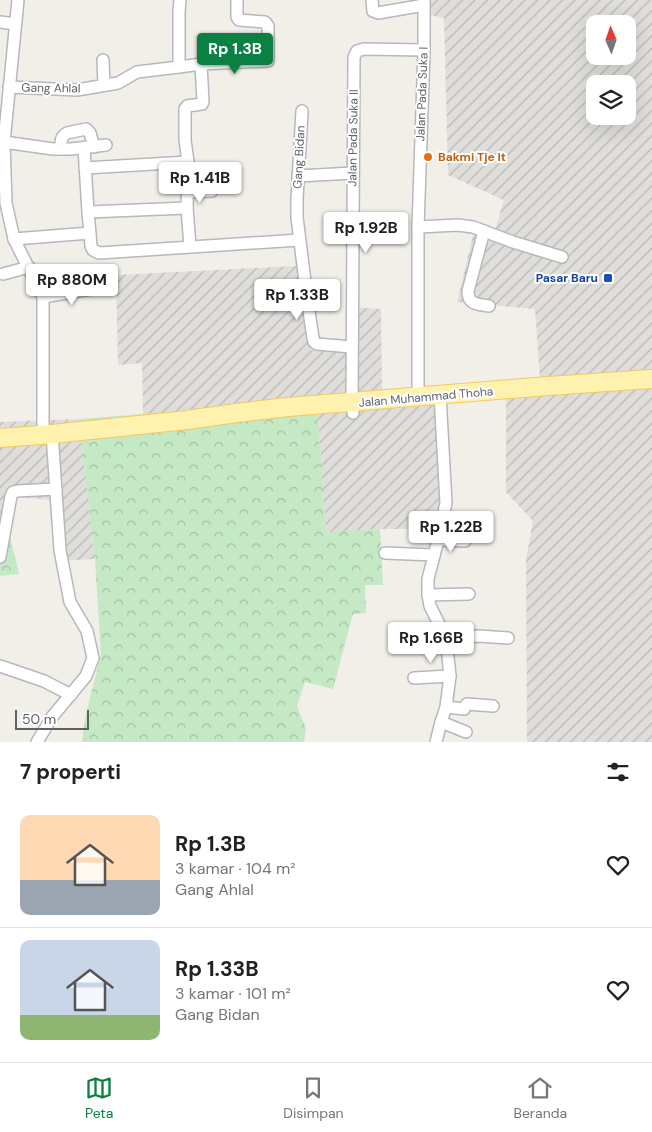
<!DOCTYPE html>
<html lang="id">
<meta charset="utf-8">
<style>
:root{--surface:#fff;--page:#f6f6f6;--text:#222;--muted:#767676;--line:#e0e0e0;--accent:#0b8043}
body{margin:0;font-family:"DM Sans",sans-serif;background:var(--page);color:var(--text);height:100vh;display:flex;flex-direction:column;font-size:19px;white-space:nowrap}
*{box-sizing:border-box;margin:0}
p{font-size:16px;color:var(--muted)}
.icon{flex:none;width:28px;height:28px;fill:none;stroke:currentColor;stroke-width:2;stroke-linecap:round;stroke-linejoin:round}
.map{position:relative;height:742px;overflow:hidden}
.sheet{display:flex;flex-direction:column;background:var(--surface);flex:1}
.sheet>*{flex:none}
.needle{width:32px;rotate:358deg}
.buttons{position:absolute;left:586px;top:15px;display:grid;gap:10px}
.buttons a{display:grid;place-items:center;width:50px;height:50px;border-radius:10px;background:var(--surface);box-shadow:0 5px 20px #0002;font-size:25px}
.scale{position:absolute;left:15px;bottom:12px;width:74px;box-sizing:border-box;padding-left:5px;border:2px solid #5f6368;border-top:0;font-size:14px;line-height:18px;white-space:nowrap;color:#5f6368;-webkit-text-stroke:4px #fff;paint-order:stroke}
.price{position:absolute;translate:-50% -42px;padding:0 11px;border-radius:5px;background:#fff;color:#222;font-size:16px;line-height:32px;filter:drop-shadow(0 1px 2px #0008)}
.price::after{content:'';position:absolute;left:50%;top:30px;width:15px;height:11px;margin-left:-8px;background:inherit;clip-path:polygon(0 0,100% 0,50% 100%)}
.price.selected{background:var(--accent);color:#fff}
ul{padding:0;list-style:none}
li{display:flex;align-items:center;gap:15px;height:125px;padding:0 20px}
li+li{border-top:1px solid var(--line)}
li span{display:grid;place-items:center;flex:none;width:140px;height:100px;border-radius:10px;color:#555}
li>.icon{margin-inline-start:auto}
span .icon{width:60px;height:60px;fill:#fffc;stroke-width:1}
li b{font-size:21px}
h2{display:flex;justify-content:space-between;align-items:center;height:60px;padding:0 20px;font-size:21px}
.menu{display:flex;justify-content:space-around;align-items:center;height:70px;border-top:1px solid var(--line);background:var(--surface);font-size:14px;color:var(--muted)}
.menu a{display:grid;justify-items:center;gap:2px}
.menu .selected{color:var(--accent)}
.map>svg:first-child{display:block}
.industrial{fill:url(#industrial-furrows);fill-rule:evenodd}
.forest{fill:url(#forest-crowns)}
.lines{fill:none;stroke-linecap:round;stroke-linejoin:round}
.minor-casing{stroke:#b5b8bc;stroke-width:14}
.primary-casing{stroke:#f2c960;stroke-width:20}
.minor{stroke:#fff;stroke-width:11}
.primary{stroke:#fff2af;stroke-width:18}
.food-dot{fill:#e8710a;stroke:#fff;stroke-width:2}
.transit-dot{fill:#1a4fb4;stroke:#fff;stroke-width:2}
.labels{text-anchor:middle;stroke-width:4;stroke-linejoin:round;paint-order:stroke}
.street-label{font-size:12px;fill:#5f6368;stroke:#fff}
.food-label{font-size:12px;font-weight:bold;fill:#c56008;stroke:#fff;text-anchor:start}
.transit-label{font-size:12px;font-weight:bold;fill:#164399;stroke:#fff;text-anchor:end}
</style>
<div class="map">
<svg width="652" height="742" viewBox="0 0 652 742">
<defs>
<pattern id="industrial-furrows" width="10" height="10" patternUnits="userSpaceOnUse" patternTransform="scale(1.25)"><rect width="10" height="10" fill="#e0deda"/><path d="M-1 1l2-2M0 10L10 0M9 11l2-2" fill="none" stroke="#b9b8b5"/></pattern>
<pattern id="forest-crowns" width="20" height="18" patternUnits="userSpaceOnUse" patternTransform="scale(1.25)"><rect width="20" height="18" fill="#c5e8c5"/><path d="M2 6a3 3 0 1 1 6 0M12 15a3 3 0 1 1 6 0" fill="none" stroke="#a3c0a4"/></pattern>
</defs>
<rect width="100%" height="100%" fill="#f1efe8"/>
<g class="industrial">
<path d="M425 0H652V742H527L526 559 533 521 506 492V383L540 380 535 309 457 302 475 227 494 233 504 200 448 175 444 18 426 14ZM595 24H628V56H595ZM595 84H628V116H595Z"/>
<path d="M297 266 311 350 347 349 348 307 381 309 382 395 439 389 447 503 439 529H380L326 533 317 404 143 414 142 363 118 365 116 275Z"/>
<path d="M79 419 95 559 59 561 54 500 16 497 6 520 0 519V422Z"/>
</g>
<g class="forest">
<path d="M317 404 326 532 380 529 383 585H365L366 613 353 614 333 689 305 682 297 706 306 728 304 742H82L86 713 101 655 95 559 79 419 143 414Z"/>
<path d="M0 519 6 520 19 574 0 576Z"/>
</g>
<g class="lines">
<g class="minor-casing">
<g id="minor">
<path d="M18 0 4 142 6 203 14 239 43 297V435"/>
<path d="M180 0 179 12V67L201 64 203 102 202 104 187 106 185 109V140L188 162 187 208 190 246"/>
<path d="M372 0 373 11 378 13 424 5"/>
<path d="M0 22 15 24"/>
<path d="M103 60 104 85"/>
<path d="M201 64 268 61V26L265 22 239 20 237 17V0"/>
<path d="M9 87 77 90 118 83 137 72 179 67"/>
<path d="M302 111 297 199V217L307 298 313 338 314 342 317 344 352 347"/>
<path d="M4 142 53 149H71L106 145"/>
<path d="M84 148 88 212 91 246 93 250 99 253 299 240"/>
<path d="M61 149C61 142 60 137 67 133L86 129 90 133 94 147"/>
<path d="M85 168 188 162"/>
<path d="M298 176 353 173"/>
<path d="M188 192 212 191"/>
<path d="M88 212 187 208"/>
<path d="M418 227 458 225 473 227 513 242 562 257"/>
<path d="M484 231 468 291C468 305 477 304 489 306"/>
<path d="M14 239 90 233"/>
<path d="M3 274 29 267"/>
<path d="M43 297 97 288"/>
<path d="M418 397V227L424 50V0"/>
<path d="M353 413 352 403 354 57 357 51 364 49 424 50"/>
<path d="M438 540 465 541"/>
<path d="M385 553 434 555"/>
<path d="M0 557 11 496 13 492 17 491 56 489"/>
<path d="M428 595 469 594"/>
<path d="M446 638 479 636 508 638"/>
<path d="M0 666 44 681 71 695"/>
<path d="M414 678 450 676"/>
<path d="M446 707 464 709 466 705 467 704 493 706"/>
<path d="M441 722 466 732"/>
<path d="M37 742 52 717 86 676 93 658 87 631 70 602 60 550 52 434"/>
<path d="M436 742 441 722 446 707 450 676 446 638 430 606 428 595V579L438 540 446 503 440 395"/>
</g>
</g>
<g class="primary-casing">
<path id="primary" d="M0 438 52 434 187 420 236 413 288 407 548 386 652 379"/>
</g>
<use href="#minor" class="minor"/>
<use href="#primary" class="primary"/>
</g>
<circle class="food-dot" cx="428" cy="157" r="5"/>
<rect class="transit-dot" x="603" y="273" width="10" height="10" rx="2.5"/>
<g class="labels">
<g class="street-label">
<text transform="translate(51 88) rotate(1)" y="4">Gang Ahlal</text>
<text transform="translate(422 94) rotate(-88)" y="4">Jalan Pada Suka I</text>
<text transform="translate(353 138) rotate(-89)" y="4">Jalan Pada Suka II</text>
<text transform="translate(299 157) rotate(-87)" y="4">Gang Bidan</text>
<text transform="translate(426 397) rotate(-5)" y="4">Jalan Muhammad Thoha</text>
</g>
<g class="food-label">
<text x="438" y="161">Bakmi Tje It</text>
</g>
<g class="transit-label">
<text x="598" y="282">Pasar Baru</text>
</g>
</g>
</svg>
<div class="buttons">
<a><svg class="needle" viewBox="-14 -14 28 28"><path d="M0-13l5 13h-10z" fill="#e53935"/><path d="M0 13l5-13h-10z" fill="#767676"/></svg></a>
<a><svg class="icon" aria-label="layers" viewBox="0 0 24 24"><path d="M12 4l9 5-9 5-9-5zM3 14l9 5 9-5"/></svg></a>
</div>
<div class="scale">50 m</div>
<b class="price selected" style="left:235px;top:75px">Rp 1.3B</b>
<b class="price" style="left:200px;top:204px">Rp 1.41B</b>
<b class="price" style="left:366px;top:254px">Rp 1.92B</b>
<b class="price" style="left:72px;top:306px">Rp 880M</b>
<b class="price" style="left:297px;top:321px">Rp 1.33B</b>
<b class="price" style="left:451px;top:553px">Rp 1.22B</b>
<b class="price" style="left:431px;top:664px">Rp 1.66B</b>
</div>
<section class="sheet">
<h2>7 properti<svg class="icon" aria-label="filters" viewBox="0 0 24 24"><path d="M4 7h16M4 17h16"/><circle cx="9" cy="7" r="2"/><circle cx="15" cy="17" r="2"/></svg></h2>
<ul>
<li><span style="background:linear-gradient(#ffd9b3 65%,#9aa5b1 0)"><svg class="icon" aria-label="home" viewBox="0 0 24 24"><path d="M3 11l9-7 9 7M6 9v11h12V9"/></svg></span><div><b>Rp 1.3B</b><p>3 kamar · 104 m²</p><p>Gang Ahlal</p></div><svg class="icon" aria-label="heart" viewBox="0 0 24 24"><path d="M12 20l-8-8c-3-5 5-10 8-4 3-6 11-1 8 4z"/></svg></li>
<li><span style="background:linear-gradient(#c9d6e8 75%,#8fb573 0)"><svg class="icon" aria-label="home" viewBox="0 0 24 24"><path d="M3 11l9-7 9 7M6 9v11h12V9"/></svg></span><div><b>Rp 1.33B</b><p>3 kamar · 101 m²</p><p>Gang Bidan</p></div><svg class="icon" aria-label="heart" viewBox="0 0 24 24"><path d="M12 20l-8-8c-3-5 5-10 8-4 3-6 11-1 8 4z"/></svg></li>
</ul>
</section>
<nav class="menu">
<a class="selected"><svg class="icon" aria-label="map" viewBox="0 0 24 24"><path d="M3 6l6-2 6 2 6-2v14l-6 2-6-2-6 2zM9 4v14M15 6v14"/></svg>Peta</a>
<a><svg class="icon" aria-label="saved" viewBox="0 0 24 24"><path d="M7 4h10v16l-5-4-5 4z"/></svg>Disimpan</a>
<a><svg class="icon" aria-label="home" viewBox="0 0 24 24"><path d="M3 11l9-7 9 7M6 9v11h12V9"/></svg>Beranda</a>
</nav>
